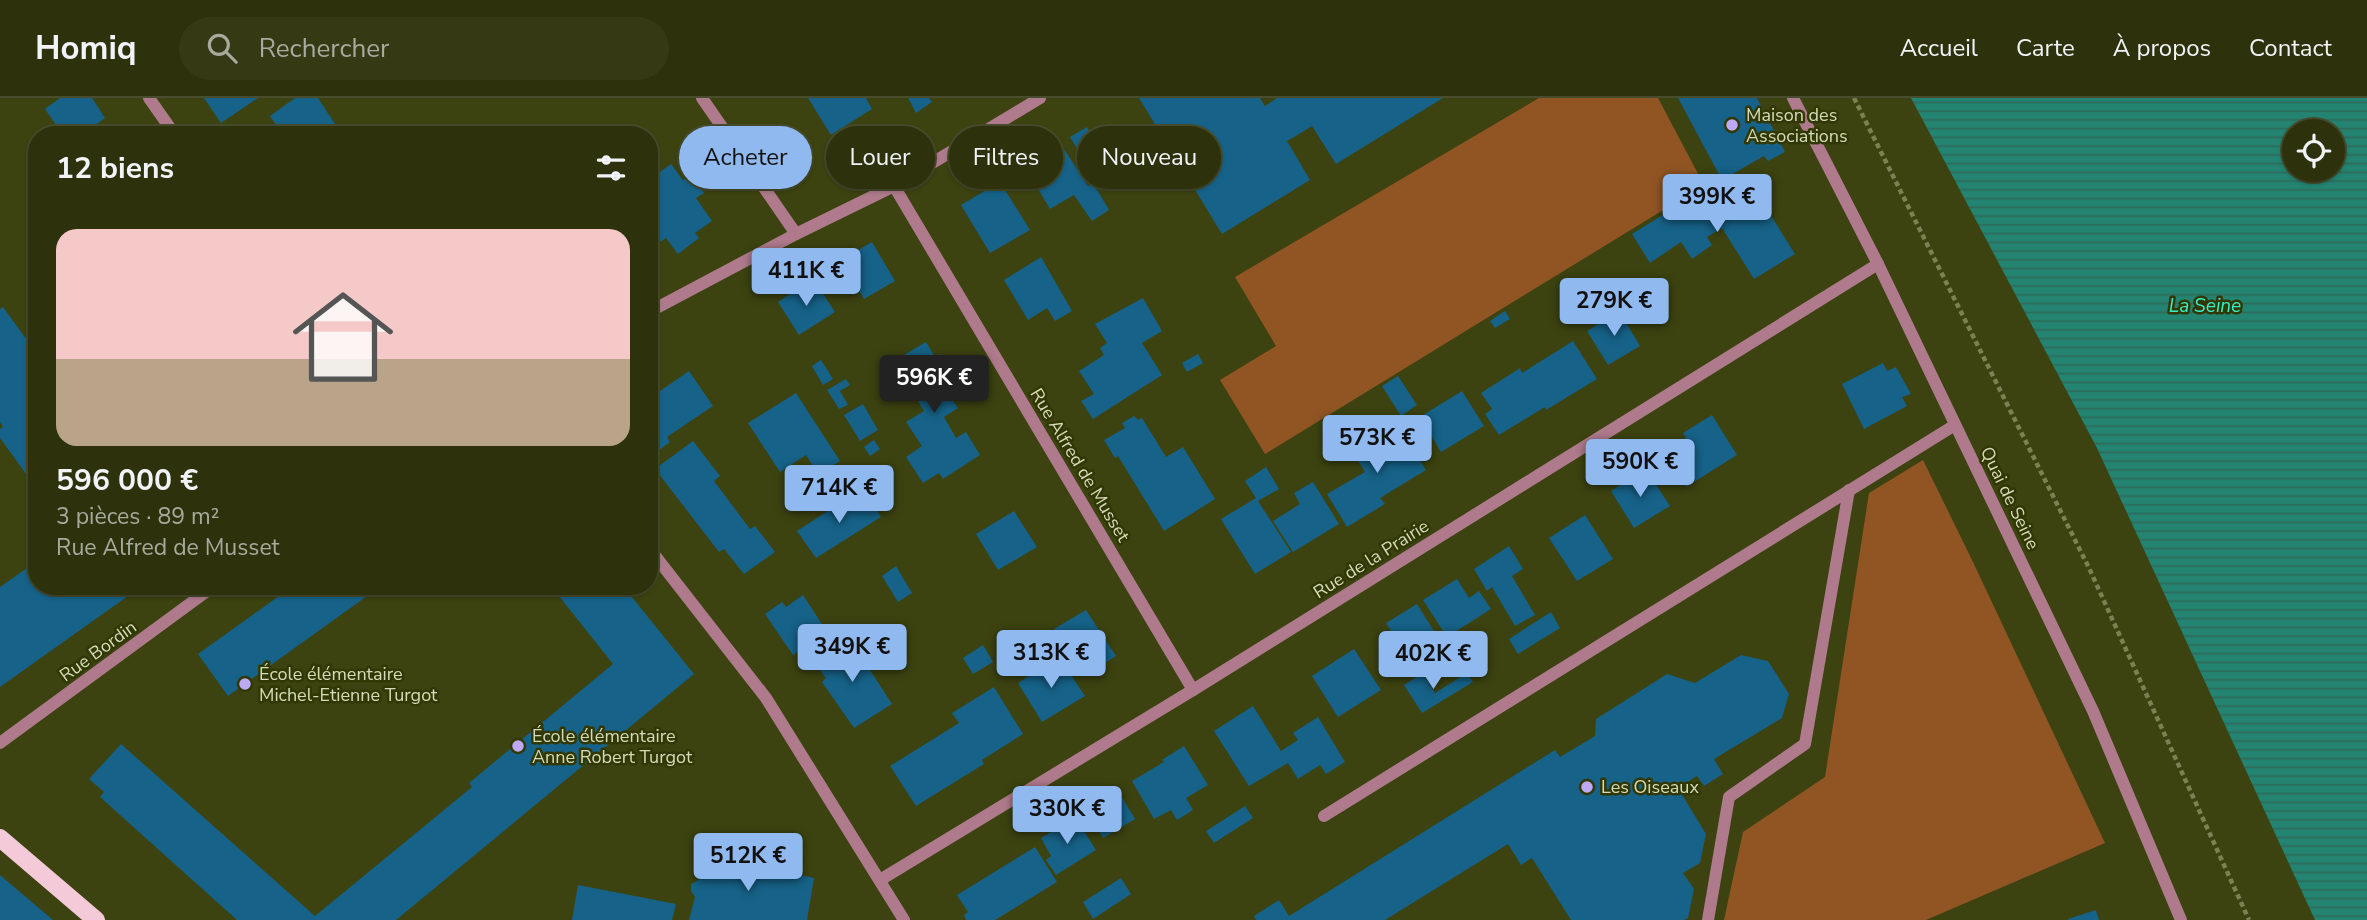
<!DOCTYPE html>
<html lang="fr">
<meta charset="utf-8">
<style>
:root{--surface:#2d320c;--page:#353a15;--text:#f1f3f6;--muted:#a7aa9d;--line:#484d2d;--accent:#90b9f0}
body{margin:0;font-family:"Nunito Sans",sans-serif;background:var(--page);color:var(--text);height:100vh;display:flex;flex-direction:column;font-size:26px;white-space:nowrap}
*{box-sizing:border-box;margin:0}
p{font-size:23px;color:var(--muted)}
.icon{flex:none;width:38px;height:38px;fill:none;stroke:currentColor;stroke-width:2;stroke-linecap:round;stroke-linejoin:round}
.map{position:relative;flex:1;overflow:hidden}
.sheet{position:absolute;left:28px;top:28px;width:630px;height:469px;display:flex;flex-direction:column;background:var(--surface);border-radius:28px;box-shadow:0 2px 5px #0004,0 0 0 2px var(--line)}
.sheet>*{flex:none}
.banner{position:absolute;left:679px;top:28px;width:665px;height:63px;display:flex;gap:14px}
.controls{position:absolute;left:2282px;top:21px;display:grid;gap:14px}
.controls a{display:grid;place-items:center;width:63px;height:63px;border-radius:50%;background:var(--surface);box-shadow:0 2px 5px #0004,0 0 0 2px var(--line);font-size:35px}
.price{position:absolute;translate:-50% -60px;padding:0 16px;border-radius:7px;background:var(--accent);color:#111;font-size:23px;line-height:46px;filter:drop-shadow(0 2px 4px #0008)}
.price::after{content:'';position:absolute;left:50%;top:42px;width:21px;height:16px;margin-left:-10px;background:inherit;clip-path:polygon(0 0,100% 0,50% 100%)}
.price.current{background:#222;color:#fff}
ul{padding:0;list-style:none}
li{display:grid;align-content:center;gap:14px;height:371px;padding:0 28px}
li+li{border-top:2px solid var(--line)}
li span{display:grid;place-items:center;height:217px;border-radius:21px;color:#555}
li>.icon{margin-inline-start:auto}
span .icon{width:126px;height:126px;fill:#fffc;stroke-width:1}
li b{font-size:30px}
h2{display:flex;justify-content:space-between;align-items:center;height:84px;padding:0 28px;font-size:30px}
.chip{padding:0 24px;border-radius:32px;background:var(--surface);box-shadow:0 2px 5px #0004,0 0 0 2px var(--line);font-size:24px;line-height:63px}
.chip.current{background:var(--accent);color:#111}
header{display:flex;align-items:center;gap:42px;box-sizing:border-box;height:98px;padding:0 35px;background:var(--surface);border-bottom:2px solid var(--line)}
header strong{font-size:33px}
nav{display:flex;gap:38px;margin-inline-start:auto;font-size:24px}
.search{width:490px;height:63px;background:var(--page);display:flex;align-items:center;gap:18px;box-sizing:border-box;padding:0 24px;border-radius:38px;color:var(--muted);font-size:26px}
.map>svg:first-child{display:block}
.garden{fill:#915524}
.water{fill:url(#water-rules);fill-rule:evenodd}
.building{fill:#166288}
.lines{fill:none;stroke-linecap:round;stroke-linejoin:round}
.path{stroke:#7a8155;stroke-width:4.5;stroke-dasharray:5 3.5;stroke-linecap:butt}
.minor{stroke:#ae7a8c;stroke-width:12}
.major{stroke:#f5cad8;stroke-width:18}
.poi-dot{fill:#bea9f5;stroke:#323803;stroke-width:2.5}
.labels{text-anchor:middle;stroke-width:5;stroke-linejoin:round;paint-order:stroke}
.poi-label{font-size:18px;fill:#d4dbba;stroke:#323803;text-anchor:start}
.street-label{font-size:18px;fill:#d4dbba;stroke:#323803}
.water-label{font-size:19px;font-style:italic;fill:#39edcb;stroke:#323803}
</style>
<header>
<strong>Homiq</strong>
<div class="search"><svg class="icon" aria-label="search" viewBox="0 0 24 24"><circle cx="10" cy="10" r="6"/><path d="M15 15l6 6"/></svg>Rechercher</div>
<nav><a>Accueil</a><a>Carte</a><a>À propos</a><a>Contact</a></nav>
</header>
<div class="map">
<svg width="2367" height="822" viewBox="0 0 2367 822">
<defs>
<pattern id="water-rules" width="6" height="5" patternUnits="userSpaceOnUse" patternTransform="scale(1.75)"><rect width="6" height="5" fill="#238471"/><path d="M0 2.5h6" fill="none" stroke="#2f6a5a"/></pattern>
</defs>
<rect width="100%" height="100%" fill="#3c4310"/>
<g class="garden">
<path d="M1539 0H1658L1704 87 1265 356 1220 282 1276 248 1235 179Z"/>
<path d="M1923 362 1973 464 2105 745 1926 822H1724L1743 734 1825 679 1869 395Z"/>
</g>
<path class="water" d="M1911 0H2367V822H2315L2097 350ZM2294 33H2333V72H2294Z"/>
<g class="building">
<path d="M60 0H92L105 20 82 37H63L45 11Z"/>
<path d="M204 0H258L221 25Z"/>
<path d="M295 0H318L335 26 319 37H283L270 18Z"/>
<path d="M808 0H866L872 11 831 37Z"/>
<path d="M908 0H929L932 4 916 15Z"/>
<path d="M1139 0H1260L1265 8 1277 0H1443L1336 66 1312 28 1296 38 1287 43 1310 82 1222 136Z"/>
<path d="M1678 0H1757L1785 54 1768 63 1764 58 1722 82Z"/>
<path d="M1087 29 1107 63 1090 72 1070 39Z"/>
<path d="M1064 51 1088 88 1093 85 1109 112 1092 123 1074 97 1050 111 1027 72Z"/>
<path d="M671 66 683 82 692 76 704 95 696 100 712 123 695 135 699 140 678 156 666 140 651 150 649 148V82Z"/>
<path d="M1000 84 1030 132 990 155 961 107Z"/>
<path d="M1700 94 1717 121 1750 101 1760 118 1768 113 1795 156 1754 181 1722 130 1707 139 1712 147 1692 161 1681 144 1650 165 1632 136Z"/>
<path d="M872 144 895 183 864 201 841 162Z"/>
<path d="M1041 159 1072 213 1055 223 1047 210 1028 222 1004 182Z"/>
<path d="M816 185 835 214 799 237 778 204 805 186 808 190Z"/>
<path d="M1143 200 1162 233 1142 245 1162 277 1093 321 1081 303 1094 296 1079 273 1104 257 1100 250 1107 245 1095 226Z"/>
<path d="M3 209 37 256V391L0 340V331L3 329 0 324V211Z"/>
<path d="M1505 213 1510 221 1495 230 1490 223Z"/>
<path d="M1619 213 1640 248 1608 267 1587 233Z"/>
<path d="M1573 243 1597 281 1546 312 1545 309 1499 337 1485 316 1492 311 1481 295 1520 270 1522 275Z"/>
<path d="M926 244 935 259 941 256 961 289 949 297 958 310 944 319 956 340 966 334 980 357 943 381 939 375 923 385 906 359 922 348 906 324 924 313 894 263Z"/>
<path d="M1198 256 1203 265 1187 274 1182 265Z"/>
<path d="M821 262 833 281 823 287 812 268Z"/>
<path d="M1883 265 1887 273 1896 269 1911 296 1902 299 1907 308 1864 331 1842 286Z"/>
<path d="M689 273 713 308 667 339 670 344 649 360V282L651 281 660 293Z"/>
<path d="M1398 278 1417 307 1401 318 1382 288Z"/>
<path d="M846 281 850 287 840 293 848 307 839 311 827 292Z"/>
<path d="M1462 293 1484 328 1441 354 1420 319Z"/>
<path d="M796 295 840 363 818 376 806 357 780 374 748 325Z"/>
<path d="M863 306 878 332 860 343 844 317Z"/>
<path d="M1712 317 1737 357 1686 389 1664 354 1686 340 1683 335Z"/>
<path d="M1134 318 1138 322 1142 320 1166 359 1183 349 1215 401 1164 433 1118 358 1115 360 1104 342 1125 330 1122 325Z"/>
<path d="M1398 326 1426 372 1380 400 1385 406 1347 429 1327 396 1365 374 1353 354Z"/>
<path d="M874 342 880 351 870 358 864 349Z"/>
<path d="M693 343 720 378 714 383 750 431 755 428 775 454 744 476 724 451 719 454 655 371Z"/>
<path d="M1266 369 1279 391 1258 403 1291 454 1255 476 1221 421 1256 400 1245 383Z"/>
<path d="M1646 371 1670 408 1634 430 1611 393Z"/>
<path d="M1313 384 1339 426 1293 454 1273 423 1300 406 1294 395Z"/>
<path d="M867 395 881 419 816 460 797 433 840 405 843 409Z"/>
<path d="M1014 413 1037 449 998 472 976 436Z"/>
<path d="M1585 417 1613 461 1577 483 1549 440Z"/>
<path d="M1509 448 1523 471 1512 478 1535 517 1515 528 1492 489 1487 493 1474 471Z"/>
<path d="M37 463V488H142L0 589V489Z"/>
<path d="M896 468 912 495 898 504 882 478Z"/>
<path d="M1457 481 1469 500 1479 493 1491 511 1447 539 1423 502Z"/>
<path d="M293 488H381L228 598 198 556Z"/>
<path d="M551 488H623L694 576 396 822H237L100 699 104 694 89 681 121 646 315 818 472 689 469 685 613 566Z"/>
<path d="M803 497 827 534 793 557 765 516 782 504 786 509Z"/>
<path d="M1417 506 1445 551 1415 570 1386 525Z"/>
<path d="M1086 512 1116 558 1085 577 1054 531Z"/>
<path d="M1551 514 1560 530 1518 556 1509 541Z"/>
<path d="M843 542 855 561 861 558 892 606 854 630 822 584 826 580 813 563Z"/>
<path d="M983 547 993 564 973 576 963 560Z"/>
<path d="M1354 551 1381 592 1338 619 1312 578Z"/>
<path d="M1741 557 1768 563 1789 596 1782 620 1714 661 1723 676 1704 688 1697 678 1678 690 1706 736 1700 765 1683 775 1694 791 1688 820 1684 822H1571L1532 760 1521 767 1508 746 1385 822H1256L1254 818 1279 802 1289 818 1555 652 1560 659 1595 638 1596 621 1667 576 1695 585Z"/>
<path d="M1059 559 1085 598 1042 624 1018 585Z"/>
<path d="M1423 575 1435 595 1467 575 1473 584 1422 615 1404 587Z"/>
<path d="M994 589 1023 636 982 662 984 666 916 708 890 668 959 625 952 615Z"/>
<path d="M1253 608 1281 653 1298 642 1293 635 1318 619 1345 664 1326 676 1320 667 1298 681 1288 665 1249 688 1214 633Z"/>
<path d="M1184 648 1208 687 1186 700 1193 712 1177 722 1171 712 1154 721 1132 683 1164 664 1162 662Z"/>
<path d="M1115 688 1135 721 1103 740 1083 708Z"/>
<path d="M1245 708 1253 720 1214 745 1206 733Z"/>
<path d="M1075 719 1096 752 1056 777 1046 762 1051 758 1041 740Z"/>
<path d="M1035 749 1057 784 995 822H966L964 817 968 814 957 797Z"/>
<path d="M704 758 814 780 807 822H689L695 799 691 793V786L700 781 701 772 696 771 697 759Z"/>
<path d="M0 777 53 822H0Z"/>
<path d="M1121 780 1131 796 1093 821 1083 804Z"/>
<path d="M578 787 676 806 672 822H572Z"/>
<path d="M2096 812 2099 822H2068V821Z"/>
</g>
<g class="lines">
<path class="path" d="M1854 0 2089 470 2249 822"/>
<g class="minor">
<path d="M149 0 175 37"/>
<path d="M702 0 796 136"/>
<path d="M1793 0 1878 166 2093 613 2181 822"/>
<path d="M894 88 1193 592"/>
<path d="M649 214 796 136 894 88 1040 0"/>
<path d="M649 450 766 600 904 822"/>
<path d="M0 645 214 488"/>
<path d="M1324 718 1955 327"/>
<path d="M880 782 1193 592 1878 166"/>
<path d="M1708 822 1729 699 1805 646 1849 392"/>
</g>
<path class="major" d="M0 740 96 822"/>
</g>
<g class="poi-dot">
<circle cx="1732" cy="27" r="7"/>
<circle cx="245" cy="586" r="7"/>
<circle cx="518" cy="648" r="7"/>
<circle cx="1587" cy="689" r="7"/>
</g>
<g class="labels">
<g class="poi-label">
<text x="1746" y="23">Maison des<tspan x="1746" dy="21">Associations</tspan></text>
<text x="259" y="582">École élémentaire<tspan x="259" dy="21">Michel-Etienne Turgot</tspan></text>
<text x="532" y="644">École élémentaire<tspan x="532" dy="21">Anne Robert Turgot</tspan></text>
<text x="1601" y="695">Les Oiseaux</text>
</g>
<g class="street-label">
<text transform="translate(1080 367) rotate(59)" y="6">Rue Alfred de Musset</text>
<text transform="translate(2010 400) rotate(64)" y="6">Quai de Seine</text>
<text transform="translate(1371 461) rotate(-32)" y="6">Rue de la Prairie</text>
<text transform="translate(98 553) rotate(-36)" y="6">Rue Bordin</text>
</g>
<g class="water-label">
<text x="2205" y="214">La Seine</text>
</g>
</g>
</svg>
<div class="controls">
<a><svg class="icon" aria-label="locate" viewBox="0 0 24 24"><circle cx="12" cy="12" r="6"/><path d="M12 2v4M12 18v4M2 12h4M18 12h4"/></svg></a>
</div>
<b class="price" style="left:1717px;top:136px">399K €</b>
<b class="price" style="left:806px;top:210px">411K €</b>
<b class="price" style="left:1614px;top:240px">279K €</b>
<b class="price current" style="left:934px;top:317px">596K €</b>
<b class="price" style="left:1377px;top:377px">573K €</b>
<b class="price" style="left:1640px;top:401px">590K €</b>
<b class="price" style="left:839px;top:427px">714K €</b>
<b class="price" style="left:852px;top:586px">349K €</b>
<b class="price" style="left:1051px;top:592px">313K €</b>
<b class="price" style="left:1433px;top:593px">402K €</b>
<b class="price" style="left:1067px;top:748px">330K €</b>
<b class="price" style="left:748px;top:795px">512K €</b>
<div class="banner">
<a class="chip current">Acheter</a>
<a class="chip">Louer</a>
<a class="chip">Filtres</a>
<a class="chip">Nouveau</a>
</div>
<section class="sheet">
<h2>12 biens<svg class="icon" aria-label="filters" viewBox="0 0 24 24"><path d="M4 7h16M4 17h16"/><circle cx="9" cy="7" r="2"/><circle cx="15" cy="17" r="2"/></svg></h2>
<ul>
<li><span style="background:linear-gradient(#f6c9c9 60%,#b9a48a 0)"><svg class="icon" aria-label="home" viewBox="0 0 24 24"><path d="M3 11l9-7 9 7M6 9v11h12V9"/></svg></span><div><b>596 000 €</b><p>3 pièces · 89 m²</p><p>Rue Alfred de Musset</p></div></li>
</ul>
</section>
</div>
